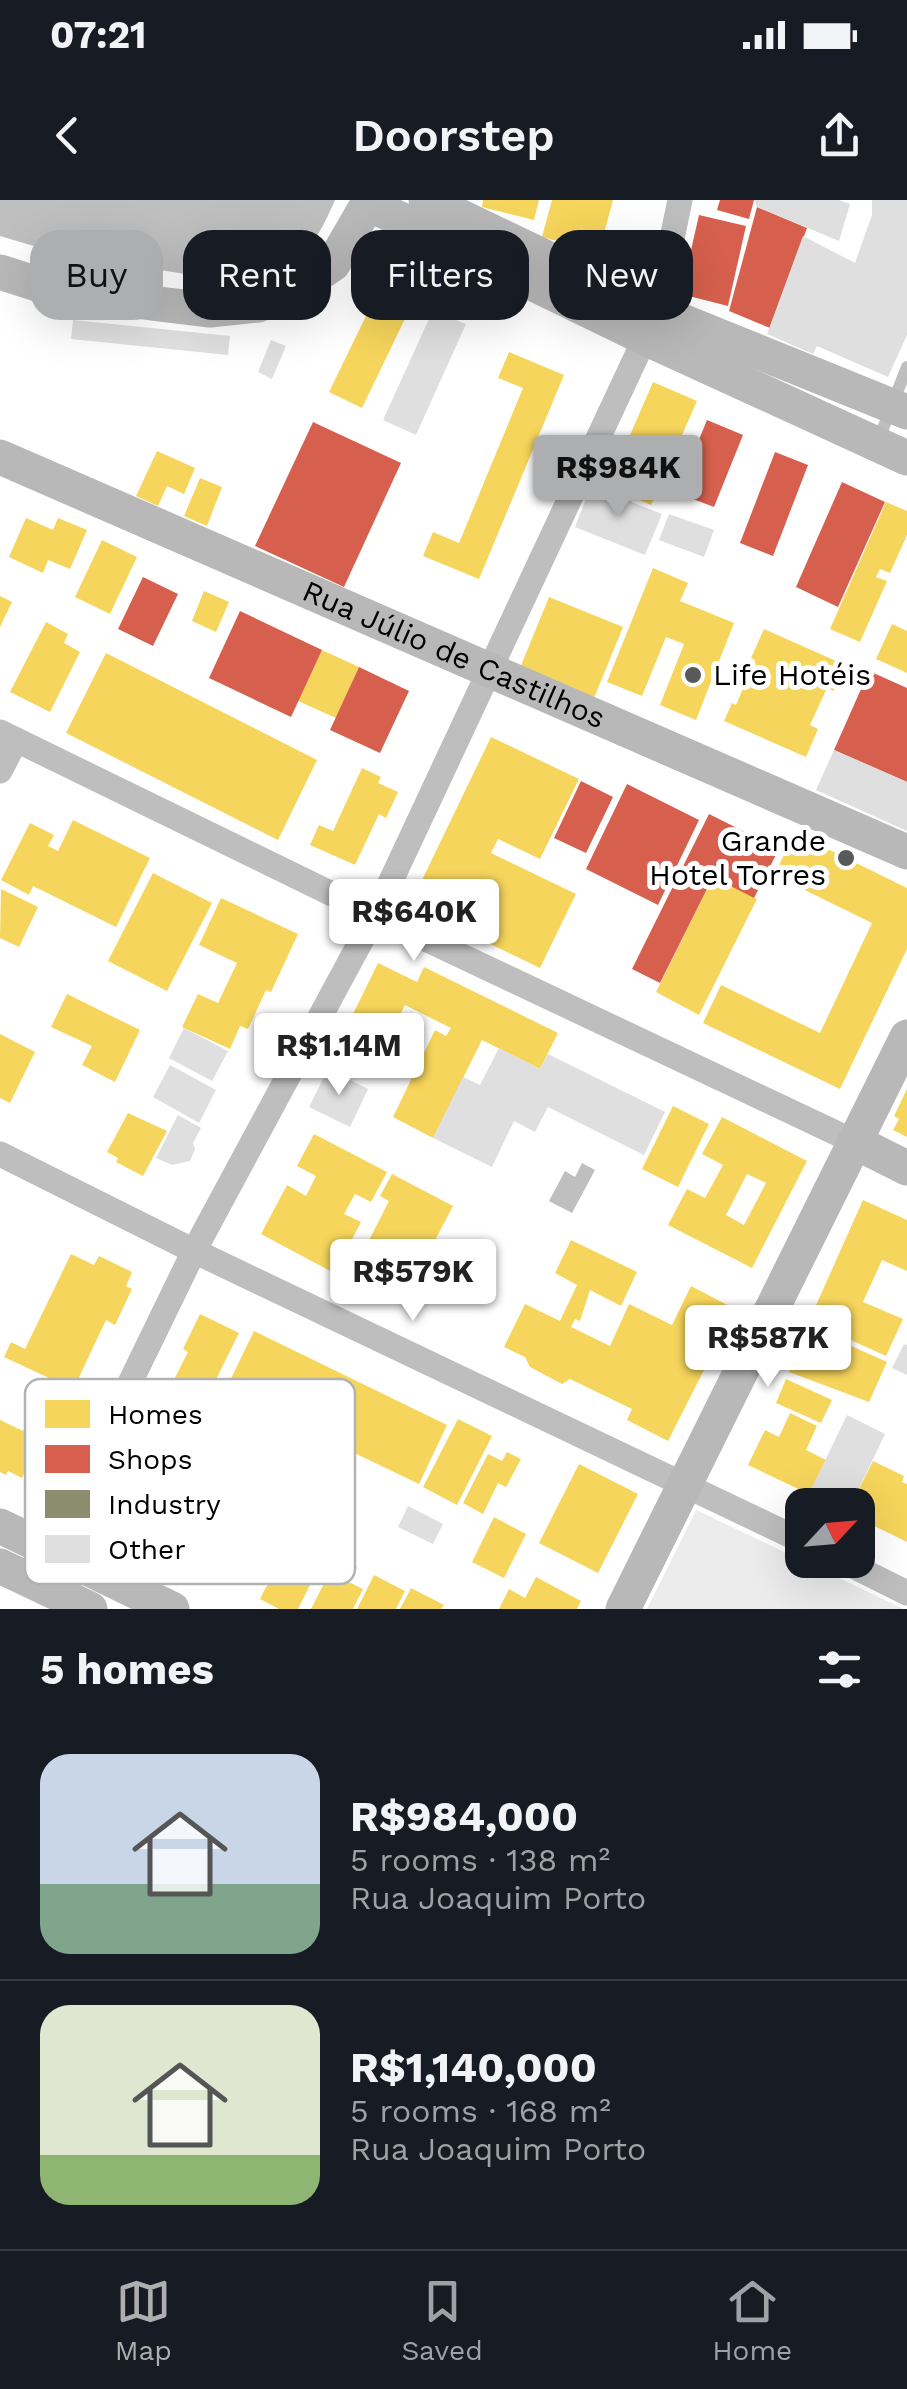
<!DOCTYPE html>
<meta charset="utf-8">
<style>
:root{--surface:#171b24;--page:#20242c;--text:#f1f3f6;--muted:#9ea1a6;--line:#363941;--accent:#adaeaf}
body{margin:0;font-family:"Work Sans",sans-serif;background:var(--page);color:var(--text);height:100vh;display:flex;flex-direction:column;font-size:38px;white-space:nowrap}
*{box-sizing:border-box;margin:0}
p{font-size:32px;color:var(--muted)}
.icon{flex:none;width:55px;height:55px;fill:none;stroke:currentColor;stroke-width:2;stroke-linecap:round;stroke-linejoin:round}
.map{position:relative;height:1409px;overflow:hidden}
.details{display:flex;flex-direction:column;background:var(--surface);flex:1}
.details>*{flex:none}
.guide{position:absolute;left:30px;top:30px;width:848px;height:90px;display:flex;gap:20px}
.needle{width:65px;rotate:64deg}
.controls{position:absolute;left:785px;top:1288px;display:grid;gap:20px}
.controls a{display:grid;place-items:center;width:90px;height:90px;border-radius:20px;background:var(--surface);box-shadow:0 10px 40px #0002;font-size:50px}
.price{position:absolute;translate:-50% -85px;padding:0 22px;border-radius:10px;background:#fff;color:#222;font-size:32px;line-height:65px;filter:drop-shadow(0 2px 5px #0008)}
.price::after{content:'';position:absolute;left:50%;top:60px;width:30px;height:22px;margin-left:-15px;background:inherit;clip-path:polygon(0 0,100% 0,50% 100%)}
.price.current{background:var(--accent);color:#111}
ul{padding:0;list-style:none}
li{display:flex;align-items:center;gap:30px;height:250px;padding:0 40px}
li+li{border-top:2px solid var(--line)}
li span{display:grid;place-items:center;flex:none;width:280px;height:200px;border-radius:30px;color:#555}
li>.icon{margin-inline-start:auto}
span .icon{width:120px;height:120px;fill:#fffc;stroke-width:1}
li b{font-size:42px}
h2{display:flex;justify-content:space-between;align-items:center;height:120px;padding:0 40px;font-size:42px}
.tag{padding:0 35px;border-radius:30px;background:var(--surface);box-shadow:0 10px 40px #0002;font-size:35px;line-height:90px}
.tag.current{background:var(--accent);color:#111}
.status{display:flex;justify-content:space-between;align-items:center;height:70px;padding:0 50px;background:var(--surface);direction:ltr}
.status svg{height:28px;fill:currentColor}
header{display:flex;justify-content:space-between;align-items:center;height:130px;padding:0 40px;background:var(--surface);font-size:45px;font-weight:600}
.dock{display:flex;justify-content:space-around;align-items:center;height:140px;border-top:2px solid var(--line);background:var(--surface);font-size:28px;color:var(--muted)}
.dock a{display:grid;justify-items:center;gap:5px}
.dock .current{color:var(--accent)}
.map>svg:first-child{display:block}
.green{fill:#ececec}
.water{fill:#bfbfbf}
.homes{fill:#f6d55c;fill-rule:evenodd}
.shops{fill:#d6604d}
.building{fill:#dfdfdf}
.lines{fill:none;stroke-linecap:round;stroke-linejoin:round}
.lane{stroke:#bebebe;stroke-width:12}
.street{stroke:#bebebe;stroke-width:25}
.secondary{stroke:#b8b8b8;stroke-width:35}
.poi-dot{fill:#595959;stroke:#fff;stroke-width:4}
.labels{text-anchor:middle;stroke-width:10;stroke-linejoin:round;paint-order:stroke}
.street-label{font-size:30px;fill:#000;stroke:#fff}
.poi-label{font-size:30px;fill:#000;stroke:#fff;text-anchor:start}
.key{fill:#fff;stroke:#b2b2b2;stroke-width:2.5}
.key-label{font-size:28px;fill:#000}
</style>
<div class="status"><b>07:21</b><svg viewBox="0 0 49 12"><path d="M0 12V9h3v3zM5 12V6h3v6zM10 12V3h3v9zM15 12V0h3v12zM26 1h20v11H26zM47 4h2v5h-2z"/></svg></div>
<header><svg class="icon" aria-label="back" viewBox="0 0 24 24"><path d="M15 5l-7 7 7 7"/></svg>Doorstep<svg class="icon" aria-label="share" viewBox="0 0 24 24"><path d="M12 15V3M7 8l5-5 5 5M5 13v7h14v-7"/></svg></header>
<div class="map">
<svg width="907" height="1409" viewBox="0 0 907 1409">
<rect width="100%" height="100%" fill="#fff"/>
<path class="green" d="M696 1310 904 1409H647Z"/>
<g class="water">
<path d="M0 0H335C314 49 295 75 239 82L67 56 0 36Z"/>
<path d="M582 963 595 970 572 1013 549 1001 565 971 575 977Z"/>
</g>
<g class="homes">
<path d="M483 0H539L534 20 482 7Z"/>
<path d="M552 0H613L599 52 542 37Z"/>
<path d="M381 85 414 100 362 208 329 192Z"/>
<path d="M509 152 564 175 479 379 423 356 433 332 459 343 523 188 498 178Z"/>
<path d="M653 182 697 201 651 305 608 286Z"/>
<path d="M157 251 195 268 184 294 167 286 158 306 136 296Z"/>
<path d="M200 278 222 287 207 326 184 316Z"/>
<path d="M886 302 907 311V335L890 373 880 369 876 377 887 381 860 442 830 429Z"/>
<path d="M26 318 53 330 58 318 87 330 70 369 48 360 43 373 9 357Z"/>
<path d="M102 340 137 357 110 414 75 397Z"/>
<path d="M653 368 688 383 680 401 734 423 696 520 660 505 684 444 666 437 642 496 607 482Z"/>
<path d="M204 391 229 402 216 432 192 421Z"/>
<path d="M0 396 12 402 0 427Z"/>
<path d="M549 397 623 427 594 498 520 468Z"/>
<path d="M46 422 68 434 64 443 80 452 50 512 10 492Z"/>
<path d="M892 424 907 431V473L876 459Z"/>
<path d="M764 429 845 465 834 491 827 488 810 525 818 529 806 557 724 521 732 503 736 505 755 460 751 458Z"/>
<path d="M322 450 359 467 336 518 298 501Z"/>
<path d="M106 453 317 560 278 640 66 533Z"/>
<path d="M491 537 579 579 540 659 498 639 491 653 576 694 540 768 410 705Z"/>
<path d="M362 568 381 577 378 583 398 592 386 618 379 614 355 665 310 645 319 625 333 631Z"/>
<path d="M73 620 150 658 116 727 33 686 29 695 1 680 30 623 54 635 48 646 58 651Z"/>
<path d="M795 633 907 688V749L840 889 703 823 721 785 820 833 872 723 774 675Z"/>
<path d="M153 673 212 703 167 791 108 761Z"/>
<path d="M713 677 757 699 699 815 656 792Z"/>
<path d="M1 689 38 707 19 747 0 738Z"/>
<path d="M221 698 298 734 271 792 266 790 248 829 240 826 230 849 182 827 198 794 218 803 237 763 199 745Z"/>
<path d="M378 763 417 782 424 767 558 833 540 869 482 840 433 938 393 917 435 830 446 836 451 828 405 805 371 876 332 857Z"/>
<path d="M67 794 140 830 115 882 82 865 92 846 51 827Z"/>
<path d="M0 834 35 852 10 903 0 898Z"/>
<path d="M907 889V937L893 930 899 919 894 916Z"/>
<path d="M673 906 709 924 678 987 642 969Z"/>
<path d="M128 913 167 931 143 976 116 962 118 958 107 952Z"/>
<path d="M722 917 807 961 752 1068 668 1025 687 989 705 998 723 965 702 954ZM747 974 766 983 744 1025 726 1015Z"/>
<path d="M314 934 387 972 371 1002 355 994 344 1014 361 1022 334 1073 261 1034 287 985 306 996 316 976 297 966Z"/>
<path d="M392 974 453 1006 412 1084 418 1087 410 1103 376 1090 343 1067 351 1053 360 1058 389 1001 380 996Z"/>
<path d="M863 1000 907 1020V1071L882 1060 863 1102 903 1119 886 1156 809 1121Z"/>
<path d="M571 1040 637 1072 621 1106 590 1090 580 1121 575 1119 571 1127 610 1146 629 1104 672 1125 691 1086 735 1109 668 1241 627 1220 632 1209 570 1179 562 1184 530 1167 525 1157 504 1147 525 1104 560 1121 577 1085 555 1073Z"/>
<path d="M71 1054 94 1065 99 1056 132 1072 126 1086 132 1089 115 1125 106 1120 32 1277 24 1273 22 1278 8 1271 6 1275 0 1272V1220L23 1231 49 1178 4 1157 11 1142 25 1149Z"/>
<path d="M200 1114 239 1133 186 1240 152 1223 188 1152 183 1149Z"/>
<path d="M809 1127 887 1162 869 1202 789 1172Z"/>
<path d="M254 1131 447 1225 419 1284 346 1249 326 1289 206 1230Z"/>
<path d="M786 1179 832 1200 821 1223 776 1203Z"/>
<path d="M790 1213 817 1226 806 1250 826 1260 809 1294 748 1265 765 1230 779 1237Z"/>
<path d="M458 1219 492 1236 457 1305 423 1287Z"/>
<path d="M507 1252 521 1259 506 1287 498 1283 483 1314 463 1303 488 1254 502 1261Z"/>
<path d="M873 1261 904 1276 902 1282 907 1284V1342L858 1318V1305H851Z"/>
<path d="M579 1264 638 1294 598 1373 539 1343Z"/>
<path d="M494 1317 526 1334 504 1378 472 1362Z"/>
<path d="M291 1338 325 1355 298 1409H279L260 1399Z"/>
<path d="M341 1359 357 1367 349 1382 363 1389 353 1409H311L330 1372 334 1374Z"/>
<path d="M374 1375 405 1391 396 1409H357Z"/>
<path d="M536 1377 581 1401 577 1409H499L509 1389 525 1398Z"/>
<path d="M411 1388 444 1405 441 1409H400Z"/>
</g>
<g class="shops">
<path d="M720 0H754L749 19 717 10Z"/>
<path d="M757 7 807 28 770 128 729 111Z"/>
<path d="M699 15 746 26 728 106 681 94Z"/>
<path d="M707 220 743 235 714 307 677 293Z"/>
<path d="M313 222 401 263 344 387 255 346Z"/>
<path d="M775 252 808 265 773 356 740 343Z"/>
<path d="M842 282 885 302 838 407 796 387Z"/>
<path d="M143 377 178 394 153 446 118 429Z"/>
<path d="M240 411 322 450 291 517 209 478Z"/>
<path d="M359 467 409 491 380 553 330 530Z"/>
<path d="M869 471 907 488V582L834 550Z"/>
<path d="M581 581 613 597 586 653 554 638Z"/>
<path d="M627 584 699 620 658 705 586 669Z"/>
<path d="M709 614 779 649 754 698 713 677 660 783 632 769Z"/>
</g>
<g class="building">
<path d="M754 0H839L850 4 839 41 757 7Z"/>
<path d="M872 0H907V135L888 177 817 146 813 154 767 134 803 36 855 63 872 15Z"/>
<path d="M433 110 466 124 416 235 383 220Z"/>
<path d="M73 120 230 136 228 155 71 139Z"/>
<path d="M271 140 286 146 272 179 258 172Z"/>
<path d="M591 286 662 314 645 355 575 327Z"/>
<path d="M669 314 714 330 704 357 659 340Z"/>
<path d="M834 550 907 582V631L816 590Z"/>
<path d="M184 828 228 851 212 881 169 858Z"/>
<path d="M499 848 540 869 548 854 665 912 644 955 548 907 535 932 514 921 492 967 433 938 463 877 480 885Z"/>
<path d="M170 865 216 890 199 923 153 897Z"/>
<path d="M328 869 368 889 350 927 309 907Z"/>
<path d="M178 915 201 928 193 943 195 949 190 961 172 965 156 958Z"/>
<path d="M904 1144 907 1145V1175L892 1168Z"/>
<path d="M847 1215 885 1234 851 1305H831L809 1294Z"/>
<path d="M408 1306 443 1324 433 1344 398 1327Z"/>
</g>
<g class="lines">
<path class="lane" d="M877 244 907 167"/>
<g class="street">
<path d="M0 532 375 715 855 942"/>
<path d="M0 571 16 540"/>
<path d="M0 954 194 1051 802 1341"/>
<path d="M841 1360 907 1393"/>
<path d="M42 1364 194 1051 375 715 645 138 657 111 680 0"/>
</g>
<g class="secondary">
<path d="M426 0 657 111 907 212"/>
<path d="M369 4 645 138 907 258"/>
<path d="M0 72 59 91 159 104 210 110 258 105 297 89 333 64 370 0"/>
<path id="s1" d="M0 257 907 652"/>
<path d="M855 942 907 968"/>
<path d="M0 1326 172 1409"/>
<path d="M0 1366 90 1409"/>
<path d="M623 1409 907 837"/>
</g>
</g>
<g class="poi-dot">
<circle cx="693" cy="475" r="10"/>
<circle cx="846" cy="658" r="10"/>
</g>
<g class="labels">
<g class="street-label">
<text dy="10" stroke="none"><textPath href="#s1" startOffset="495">Rua Júlio de Castilhos</textPath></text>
</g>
<g class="poi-label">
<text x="713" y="485">Life Hotéis</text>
<text x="826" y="651" text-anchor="end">Grande<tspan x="826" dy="34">Hotel Torres</tspan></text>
</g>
</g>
<rect x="25" y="1179" width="330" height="205" rx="15" class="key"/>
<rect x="45" y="1200" width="45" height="28" fill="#f6d55c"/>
<rect x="45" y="1245" width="45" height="28" fill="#d6604d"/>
<rect x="45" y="1290" width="45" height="28" fill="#8c8c6e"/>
<rect x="45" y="1335" width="45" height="28" fill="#dfdfdf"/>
<g class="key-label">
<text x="108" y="1224">Homes</text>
<text x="108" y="1269">Shops</text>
<text x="108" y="1314">Industry</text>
<text x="108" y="1359">Other</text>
</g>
</svg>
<div class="controls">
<a><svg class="needle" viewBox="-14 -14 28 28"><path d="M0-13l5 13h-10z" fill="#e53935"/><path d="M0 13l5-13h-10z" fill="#9ea1a6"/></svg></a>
</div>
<b class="price current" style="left:618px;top:320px">R$984K</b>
<b class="price" style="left:414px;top:764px">R$640K</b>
<b class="price" style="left:339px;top:898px">R$1.14M</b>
<b class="price" style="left:413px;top:1124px">R$579K</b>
<b class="price" style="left:768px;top:1190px">R$587K</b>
<div class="guide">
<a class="tag current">Buy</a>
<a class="tag">Rent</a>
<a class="tag">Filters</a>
<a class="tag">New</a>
</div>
</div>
<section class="details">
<h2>5 homes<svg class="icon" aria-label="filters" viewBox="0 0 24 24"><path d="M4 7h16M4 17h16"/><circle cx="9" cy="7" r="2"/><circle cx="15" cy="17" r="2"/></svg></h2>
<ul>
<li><span style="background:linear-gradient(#c9d6e8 65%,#7fa58c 0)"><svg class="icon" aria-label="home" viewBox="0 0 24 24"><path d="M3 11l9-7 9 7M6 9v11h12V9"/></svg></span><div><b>R$984,000</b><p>5 rooms · 138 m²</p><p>Rua Joaquim Porto</p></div></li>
<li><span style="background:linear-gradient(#dfe7d0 75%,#8fb573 0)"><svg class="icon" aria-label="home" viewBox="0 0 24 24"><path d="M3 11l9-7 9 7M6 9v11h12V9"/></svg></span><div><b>R$1,140,000</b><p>5 rooms · 168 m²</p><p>Rua Joaquim Porto</p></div></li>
</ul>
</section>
<nav class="dock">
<a class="current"><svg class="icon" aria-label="map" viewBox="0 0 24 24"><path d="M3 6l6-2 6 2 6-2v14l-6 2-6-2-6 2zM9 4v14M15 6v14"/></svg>Map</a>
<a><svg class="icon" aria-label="saved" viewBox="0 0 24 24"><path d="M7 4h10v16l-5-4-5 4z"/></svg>Saved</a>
<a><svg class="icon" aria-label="home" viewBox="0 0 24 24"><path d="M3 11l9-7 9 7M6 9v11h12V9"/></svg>Home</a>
</nav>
